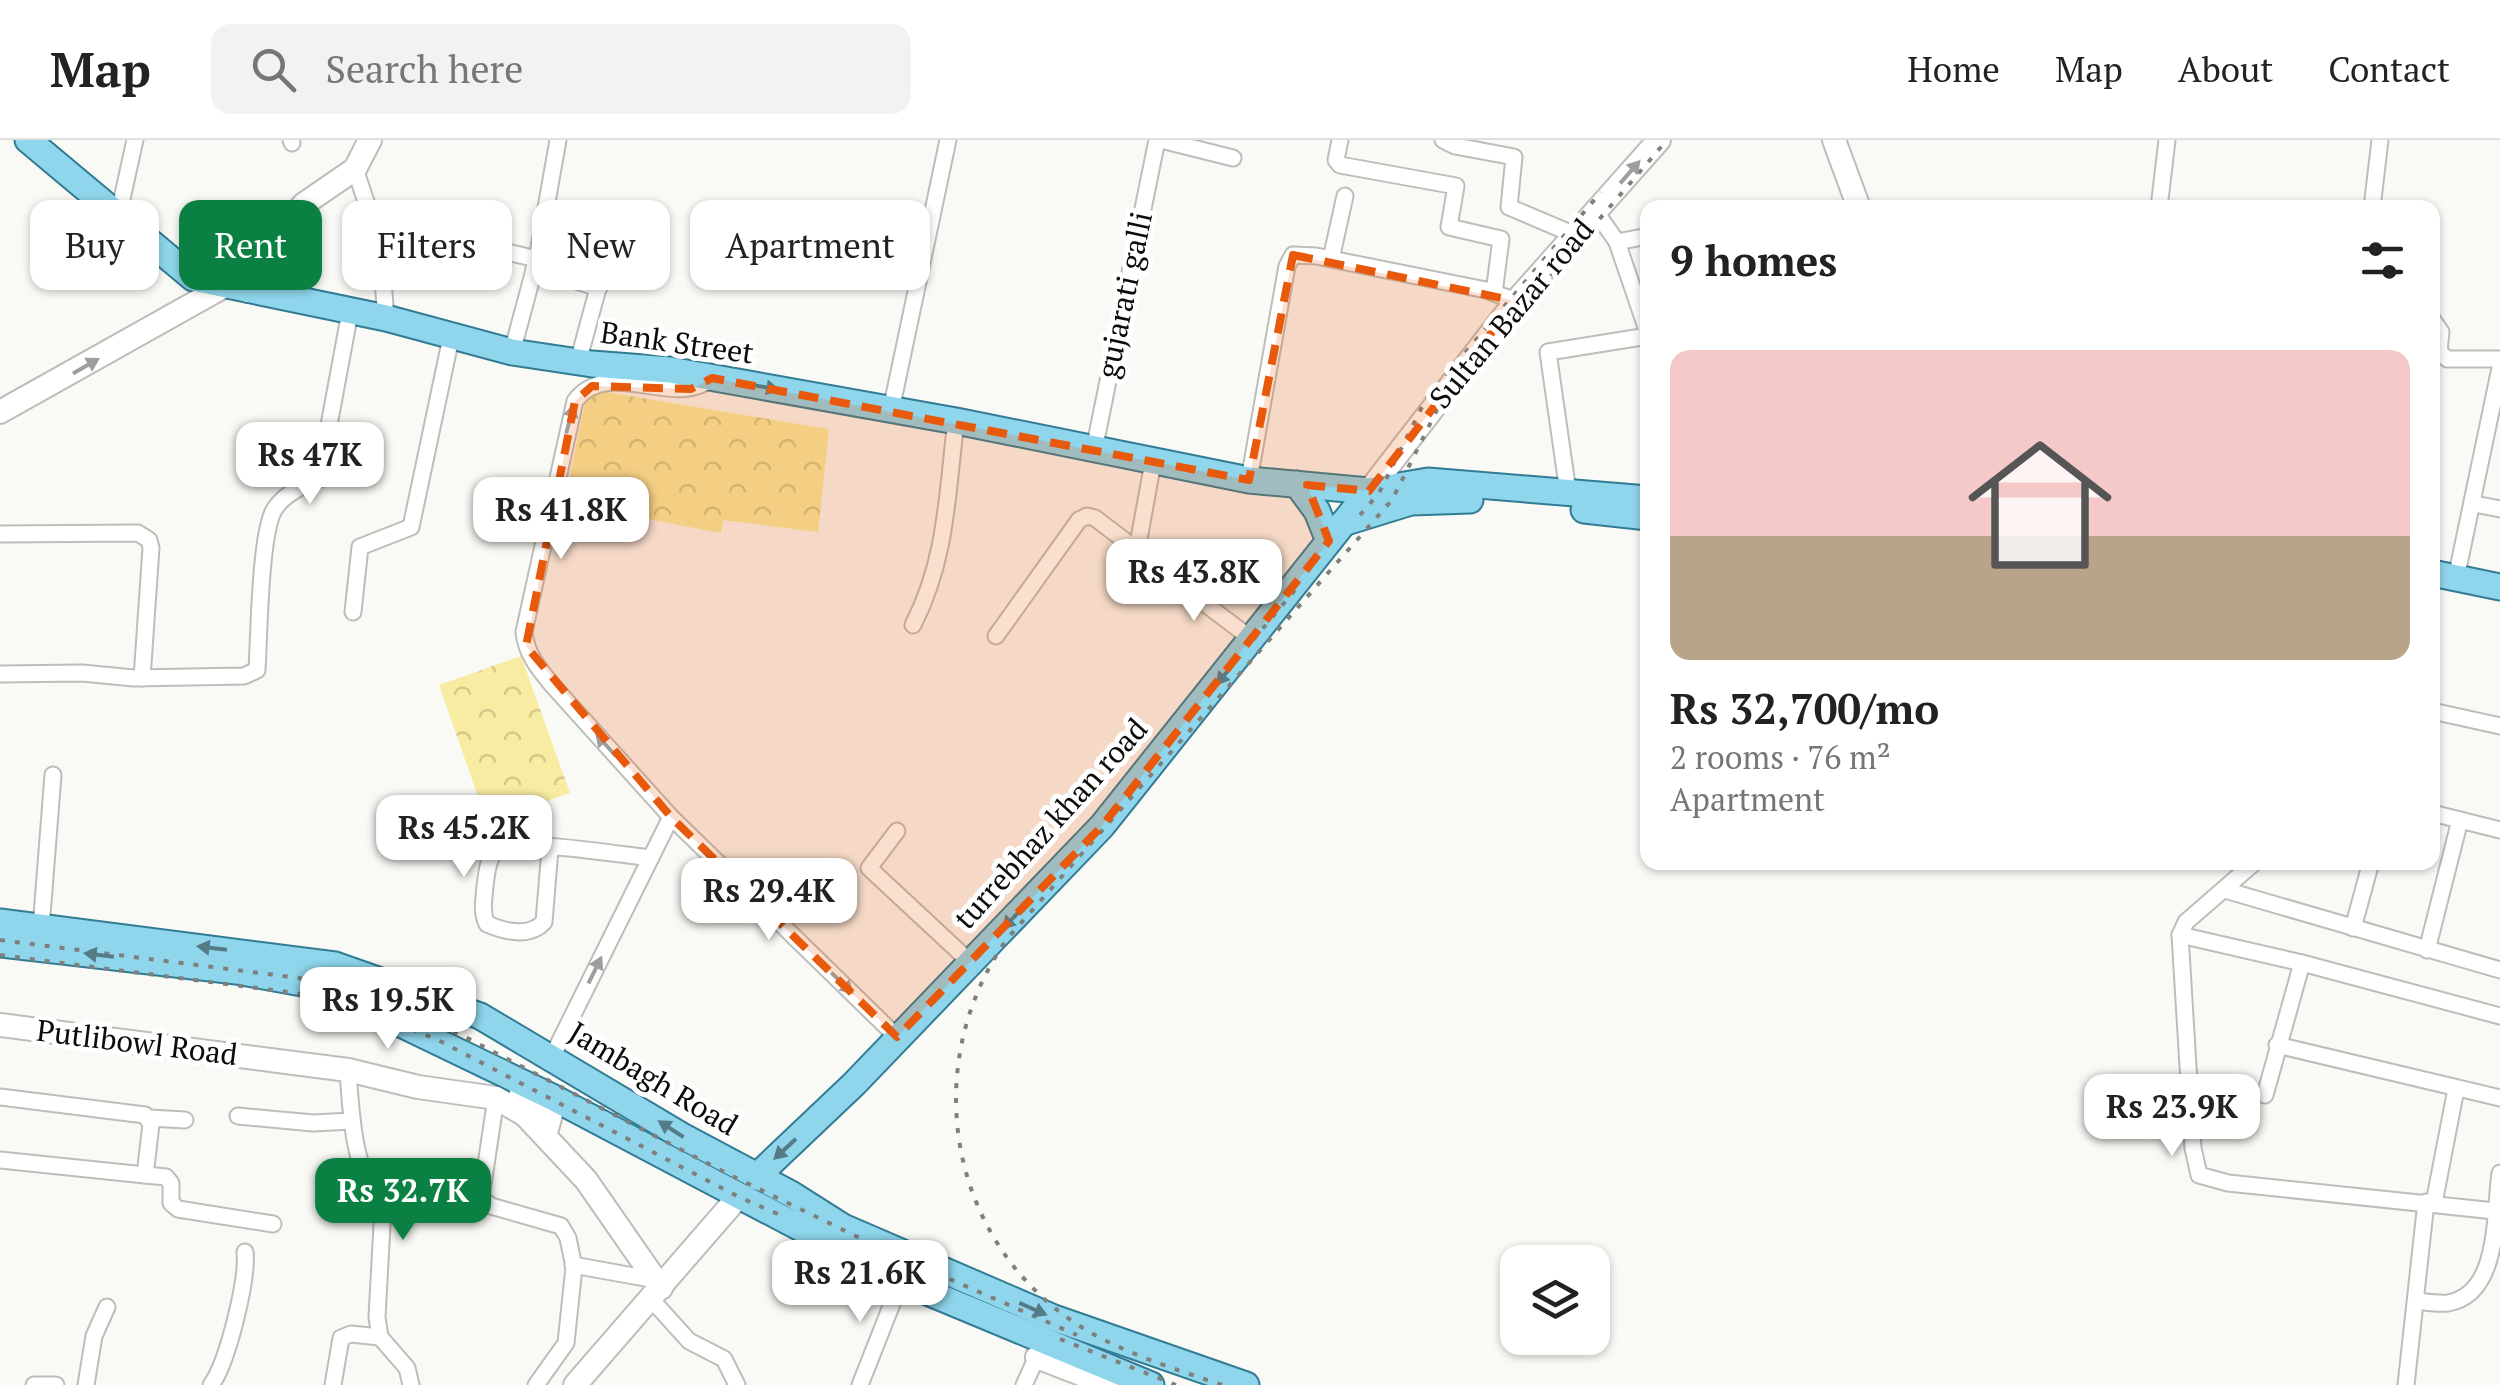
<!DOCTYPE html>
<meta charset="utf-8">
<style>
:root{--surface:#fff;--page:#f2f2f2;--text:#222;--muted:#767676;--line:#e0e0e0;--accent:#0b8043}
body{margin:0;font-family:"PT Serif",serif;background:var(--page);color:var(--text);height:100vh;display:flex;flex-direction:column;font-size:38px;white-space:nowrap}
*{box-sizing:border-box;margin:0}
p{font-size:32px;color:var(--muted)}
.icon{flex:none;width:55px;height:55px;fill:none;stroke:currentColor;stroke-width:2;stroke-linecap:round;stroke-linejoin:round}
.map{position:relative;flex:1;overflow:hidden}
.sheet{position:absolute;left:1640px;top:60px;width:800px;height:670px;display:flex;flex-direction:column;background:var(--surface);border-radius:20px;box-shadow:0 2px 8px #0004}
.sheet>*{flex:none}
.banner{position:absolute;left:30px;top:60px;width:950px;height:90px;display:flex;gap:20px}
.buttons{position:absolute;left:1500px;top:1105px;display:grid;gap:20px}
.buttons a{display:grid;place-items:center;width:110px;height:110px;border-radius:20px;background:var(--surface);box-shadow:0 2px 8px #0004;font-size:50px}
.price{position:absolute;translate:-50% -85px;padding:0 22px;border-radius:20px;background:#fff;color:#222;font-size:32px;line-height:65px;filter:drop-shadow(0 2px 5px #0008)}
.price::after{content:'';position:absolute;left:50%;top:60px;width:30px;height:22px;margin-left:-15px;background:inherit;clip-path:polygon(0 0,100% 0,50% 100%)}
.price.on{background:var(--accent);color:#fff}
ul{padding:0;list-style:none}
li{display:grid;align-content:center;gap:20px;height:530px;padding:0 30px}
li span{display:grid;place-items:center;height:310px;border-radius:20px;color:#555}
li>.icon{margin-inline-start:auto}
span .icon{width:180px;height:180px;fill:#fffc;stroke-width:1}
li b{font-size:42px}
h2{display:flex;justify-content:space-between;align-items:center;height:120px;padding:0 30px;font-size:42px}
.tag{padding:0 35px;border-radius:20px;background:var(--surface);box-shadow:0 2px 8px #0004;font-size:35px;line-height:90px}
.tag.on{background:var(--accent);color:#fff}
header{display:flex;align-items:center;gap:60px;box-sizing:border-box;height:140px;padding:0 50px;background:var(--surface);border-bottom:2px solid var(--line)}
header strong{font-size:48px}
nav{display:flex;gap:55px;margin-inline-start:auto;font-size:35px}
.search{width:700px;height:90px;background:var(--page);display:flex;align-items:center;gap:25px;box-sizing:border-box;padding:0 35px;border-radius:20px;color:var(--muted);font-size:38px}
.map>svg:first-child{display:block}
.park{fill:url(#park-crowns)}
.lines{fill:none;stroke-linecap:round;stroke-linejoin:round}
.street-casing{stroke:#bdbdb9;stroke-width:19}
.secondary-casing{stroke:#bdbdb9;stroke-width:26}
.primary-casing{stroke:#317c94;stroke-width:29}
.street{stroke:#fff;stroke-width:15}
.secondary{stroke:#fff;stroke-width:22}
.primary{stroke:#8fd5eb;stroke-width:25}
.rail{stroke:#7f7f7c;stroke-width:4;stroke-dasharray:5 10;stroke-linecap:butt}
.oneway{fill:#9e9e9d}
.oneway2{fill:#547b86}
.marked{fill:#e8590c;fill-opacity:0.2;stroke:#e8590c;stroke-width:8;stroke-dasharray:20 12;stroke-linejoin:round}
.labels{text-anchor:middle;stroke-width:10;stroke-linejoin:round;paint-order:stroke}
.street-label{font-size:30px;fill:#0c0c0b;stroke:#fff}
</style>
<header>
<strong>Map</strong>
<div class="search"><svg class="icon" aria-label="search" viewBox="0 0 24 24"><circle cx="10" cy="10" r="6"/><path d="M15 15l6 6"/></svg>Search here</div>
<nav><a>Home</a><a>Map</a><a>About</a><a>Contact</a></nav>
</header>
<div class="map">
<svg width="2500" height="1245" viewBox="0 0 2500 1245">
<defs>
<pattern id="park-crowns" width="20" height="18" patternUnits="userSpaceOnUse" patternTransform="scale(2.5)"><rect width="20" height="18" fill="#f7eca2"/><path d="M2 6a3 3 0 1 1 6 0M12 15a3 3 0 1 1 6 0" fill="none" stroke="#d3c98a"/></pattern>
</defs>
<rect width="100%" height="100%" fill="#f9f9f5"/>
<g class="park">
<path d="M588 249 829 289 818 392 723 380 721 393 710 391 564 363Z"/>
<path d="M521 516 570 653 487 682 439 545Z"/>
</g>
<g class="lines">
<g class="street-casing">
<g id="street">
<path d="M291 0 292 3"/>
<path d="M1161 0 1233 18"/>
<path d="M1340 0 1336 20 1340 25 1456 46 1449 87 1501 99 1494 153"/>
<path d="M1443 0 1455 6 1514 17 1509 67 1575 95"/>
<path d="M355 29 380 103 386 178"/>
<path d="M2159 68 2167 0"/>
<path d="M2372 68 2380 0"/>
<path d="M1596 72 1617 102 1648 193"/>
<path d="M118 77 135 0"/>
<path d="M543 87 610 104 578 222"/>
<path d="M444 101 468 103 537 119"/>
<path d="M1617 102 1648 96"/>
<path d="M1331 119 1345 56"/>
<path d="M534 128 599 148"/>
<path d="M2432 179 2441 192 2439 211 2447 219H2500"/>
<path d="M512 212 537 119 558 0"/>
<path d="M712 238C676 270 608 216 575 261L524 492C526 514 539 529 553 546L671 677 897 897"/>
<path d="M891 270 948 0"/>
<path d="M1094 310 1157 0"/>
<path d="M1249 340 1287 126 1293 115 1316 116 1486 150 1516 161"/>
<path d="M1568 352 1548 212 1648 196"/>
<path d="M2474 364 2500 369"/>
<path d="M0 394 138 393 149 400 151 408 142 538"/>
<path d="M2459 424 2500 228"/>
<path d="M1163 432 1253 500"/>
<path d="M353 472 360 407 411 387 452 193"/>
<path d="M913 485C947 419 947 353 956 281"/>
<path d="M996 496 1079 380 1087 376 1095 378 1137 410 1153 322"/>
<path d="M0 534 82 533 134 538 244 536 257 530C259 497 260 394 274 370 283 355 303 345 319 339L350 172"/>
<path d="M2432 571 2500 586"/>
<path d="M2432 673 2500 690"/>
<path d="M897 691 869 728 970 822"/>
<path d="M550 709 544 782C529 798 506 792 487 784 481 772 484 760 485 746 487 733 487 712 504 706 523 700 624 715 651 718"/>
<path d="M2255 722 2186 782 2180 795 2193 1008 2199 1035 2228 1043 2495 1071"/>
<path d="M2225 750 2500 830"/>
<path d="M41 788 53 635"/>
<path d="M2353 788 2371 722"/>
<path d="M2180 795 2302 823 2500 876"/>
<path d="M2427 810 2460 680"/>
<path d="M2277 905 2500 958"/>
<path d="M552 917 671 677"/>
<path d="M2265 955 2302 823"/>
<path d="M0 957 145 975 151 984 145 1035 166 1037 171 1043V1063L178 1069 273 1084"/>
<path d="M496 958 481 1058 491 1066 561 1086 568 1098 574 1127 566 1203 536 1245"/>
<path d="M238 976 313 983 352 981"/>
<path d="M149 978 185 980"/>
<path d="M0 1020 145 1035"/>
<path d="M2434 1063 2456 949"/>
<path d="M573 1125 656 1140"/>
<path d="M651 1159 689 1201 724 1219 737 1245"/>
<path d="M2416 1161C2426 1162 2438 1164 2448 1163 2500 1154 2494 1075 2500 1033"/>
<path d="M380 1197 407 1228 411 1245"/>
<path d="M34 1245H56"/>
<path d="M86 1245 94 1196 107 1167"/>
<path d="M211 1245C227 1224 248 1140 245 1112"/>
<path d="M333 1245 341 1198 351 1194 380 1197 377 1177 383 1067C353 1032 351 974 348 930"/>
<path d="M860 1245 901 1141"/>
<path d="M1024 1245 1039 1212"/>
<path d="M2406 1245 2426 1062"/>
</g>
</g>
<g class="secondary-casing">
<g id="secondary">
<path d="M1834 0 1859 68"/>
<path d="M248 151 268 104 304 64 355 29 370 0"/>
<path d="M0 272 223 147"/>
<path d="M1369 351 1516 161 1659 0"/>
<path d="M0 885 348 930 418 947 496 958 525 975 586 1040 661 1148"/>
<path d="M521 951 551 974 545 996"/>
<path d="M1037 1217 1109 1245"/>
<path d="M575 1245 739 1056"/>
</g>
</g>
<g class="primary-casing">
<g id="primary">
<path d="M28 0 193 138 386 178 512 212 592 224 670 230 956 281 1249 340 1369 351 1428 341 1648 359"/>
<path d="M1297 344 1317 371 1329 401"/>
<path d="M1584 370 1648 377"/>
<path d="M1343 383 1411 362 1470 360"/>
<path d="M2432 433 2500 447"/>
<path d="M0 782 335 825 480 876 682 996 791 1054 843 1087 1054 1178 1246 1245"/>
<path d="M0 804 236 831 324 847 552 957 901 1141 1151 1245"/>
<path d="M756 1037 854 944 1102 686 1369 351"/>
</g>
</g>
<use href="#street" class="street"/>
<use href="#secondary" class="secondary"/>
<use href="#primary" class="primary"/>
<g class="rail">
<path d="M1360 375 1379 353 1426 259 1601 52"/>
<path d="M1253 500 1301 443"/>
<path d="M0 800 299 838 378 859 444 886 728 1034 895 1115 1077 1195"/>
<path d="M0 815 296 853 373 873 438 900 741 1058 785 1077"/>
<path d="M1060 1199 1176 1245"/>
<path d="M1222 1245C1172 1228 1119 1212 1075 1183 947 1097 919 924 1007 799L1392 360 1438 268 1667 0"/>
</g>
</g>
<defs><path id="oneway-solid" d="M-6-.8H1V-3.2L6.5 0L1 3.2V.8H-6Z" transform="scale(2.5)"/></defs>
<g class="oneway">
<use href="#oneway-solid" transform="translate(1630 32) rotate(-49)"/>
<use href="#oneway-solid" transform="translate(86 226) rotate(-30)"/>
<use href="#oneway-solid" transform="translate(570 279) rotate(-75)"/>
<use href="#oneway-solid" transform="translate(606 605) rotate(-132)"/>
<use href="#oneway-solid" transform="translate(595 830) rotate(-64)"/>
<use href="#oneway-solid" transform="translate(842 843) rotate(44)"/>
</g>
<g class="oneway2">
<use href="#oneway-solid" transform="translate(764 247) rotate(10)"/>
<use href="#oneway-solid" transform="translate(1226 533) rotate(129)"/>
<use href="#oneway-solid" transform="translate(1013 778) rotate(134)"/>
<use href="#oneway-solid" transform="translate(212 808) rotate(-173)"/>
<use href="#oneway-solid" transform="translate(99 815) rotate(-173)"/>
<use href="#oneway-solid" transform="translate(671 989) rotate(-147)"/>
<use href="#oneway-solid" transform="translate(785 1009) rotate(137)"/>
<use href="#oneway-solid" transform="translate(1033 1169) rotate(24)"/>
</g>
<path class="marked" d="M1293 115 1516 161 1369 351 1307 345 1329 401 1102 686 897 897 671 677 526 506 575 261 592 246 691 249 712 238 1249 340Z"/>
<g class="labels">
<g class="street-label">
<text transform="translate(1125 155) rotate(-78)" y="10">gujarati galli</text>
<text transform="translate(1512 174) rotate(-50)" y="10">Sultan Bazar road</text>
<text transform="translate(677 203) rotate(8)" y="10">Bank Street</text>
<text transform="translate(1051 684) rotate(-48)" y="10">turrebhaz khan road</text>
<text transform="translate(137 903) rotate(7)" y="10">Putlibowl Road</text>
<text transform="translate(653 939) rotate(31)" y="10">Jambagh Road</text>
</g>
</g>
</svg>
<div class="buttons">
<a><svg class="icon" aria-label="layers" viewBox="0 0 24 24"><path d="M12 4l9 5-9 5-9-5zM3 14l9 5 9-5"/></svg></a>
</div>
<b class="price" style="left:310px;top:367px">Rs 47K</b>
<b class="price" style="left:561px;top:422px">Rs 41.8K</b>
<b class="price" style="left:1194px;top:484px">Rs 43.8K</b>
<b class="price" style="left:464px;top:740px">Rs 45.2K</b>
<b class="price" style="left:769px;top:803px">Rs 29.4K</b>
<b class="price" style="left:388px;top:912px">Rs 19.5K</b>
<b class="price" style="left:2172px;top:1019px">Rs 23.9K</b>
<b class="price on" style="left:403px;top:1103px">Rs 32.7K</b>
<b class="price" style="left:860px;top:1185px">Rs 21.6K</b>
<div class="banner">
<a class="tag">Buy</a>
<a class="tag on">Rent</a>
<a class="tag">Filters</a>
<a class="tag">New</a>
<a class="tag">Apartment</a>
</div>
<section class="sheet">
<h2>9 homes<svg class="icon" aria-label="filters" viewBox="0 0 24 24"><path d="M4 7h16M4 17h16"/><circle cx="9" cy="7" r="2"/><circle cx="15" cy="17" r="2"/></svg></h2>
<ul>
<li><span style="background:linear-gradient(#f6c9c9 60%,#b9a48a 0)"><svg class="icon" aria-label="home" viewBox="0 0 24 24"><path d="M3 11l9-7 9 7M6 9v11h12V9"/></svg></span><div><b>Rs 32,700/mo</b><p>2 rooms · 76 m²</p><p>Apartment</p></div></li>
</ul>
</section>
</div>
